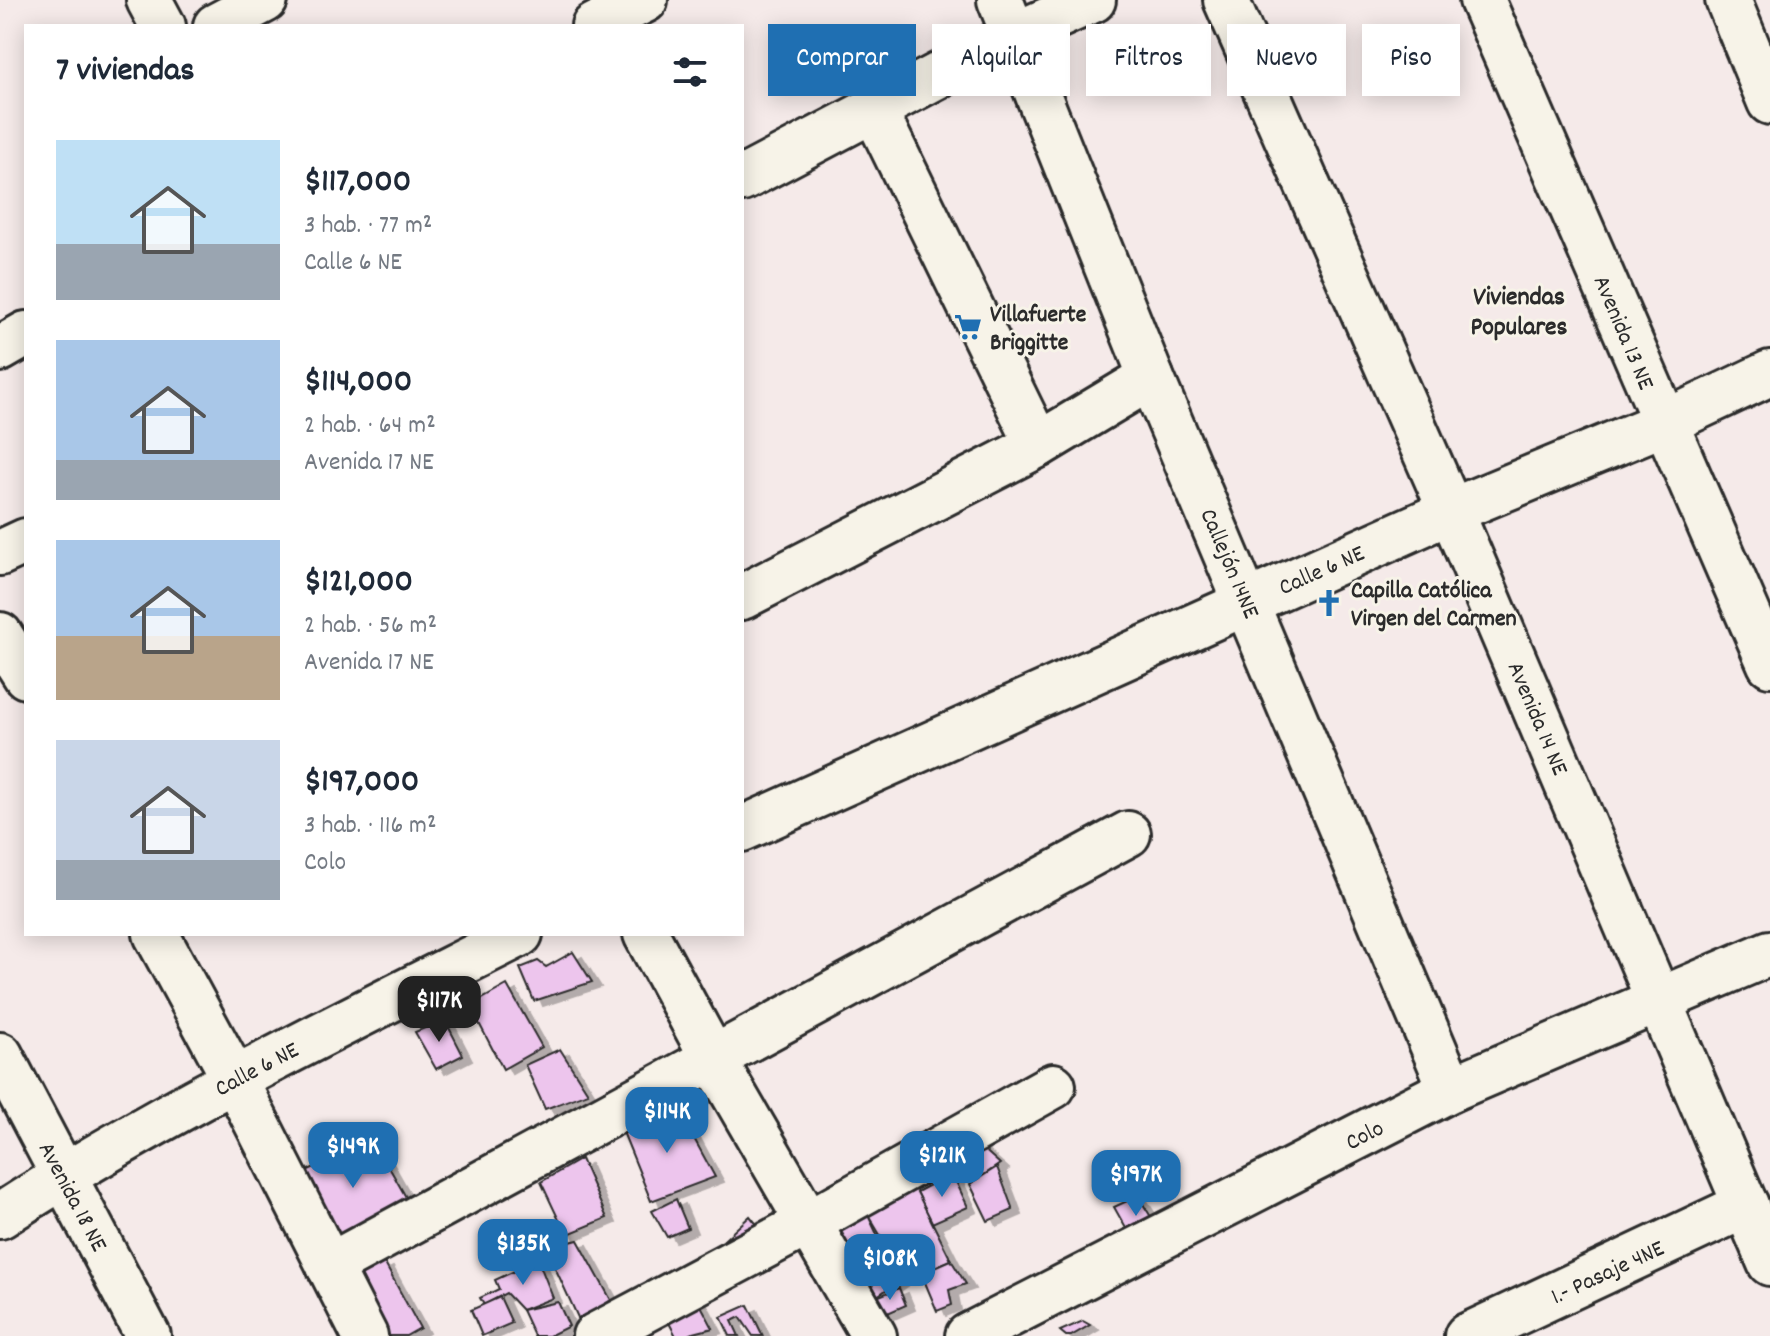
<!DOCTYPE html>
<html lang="es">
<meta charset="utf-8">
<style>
:root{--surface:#fff;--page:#f6f6f7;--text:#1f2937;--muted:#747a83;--accent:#1f6fb2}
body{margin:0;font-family:Dekko,sans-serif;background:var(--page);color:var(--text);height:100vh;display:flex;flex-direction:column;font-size:30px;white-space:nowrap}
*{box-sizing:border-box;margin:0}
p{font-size:26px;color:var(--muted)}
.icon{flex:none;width:44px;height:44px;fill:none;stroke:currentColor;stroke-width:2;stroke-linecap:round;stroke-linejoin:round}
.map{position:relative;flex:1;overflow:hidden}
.details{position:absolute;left:24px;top:24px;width:720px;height:912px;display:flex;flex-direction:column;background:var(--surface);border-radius:0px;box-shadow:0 4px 20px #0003}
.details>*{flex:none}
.banner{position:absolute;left:768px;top:24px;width:760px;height:72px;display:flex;gap:16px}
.price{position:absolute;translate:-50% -68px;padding:0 18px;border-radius:16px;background:var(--accent);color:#fff;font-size:26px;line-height:52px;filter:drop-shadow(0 2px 4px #0008)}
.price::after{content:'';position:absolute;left:50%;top:48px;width:24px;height:18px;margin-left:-12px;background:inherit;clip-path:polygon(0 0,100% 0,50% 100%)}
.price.active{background:#222;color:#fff}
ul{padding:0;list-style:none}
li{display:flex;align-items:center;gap:24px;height:200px;padding:0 32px}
li span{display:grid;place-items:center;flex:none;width:224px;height:160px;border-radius:0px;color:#555}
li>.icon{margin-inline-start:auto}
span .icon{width:96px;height:96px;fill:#fffc;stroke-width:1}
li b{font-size:34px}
h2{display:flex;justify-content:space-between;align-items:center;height:96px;padding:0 32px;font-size:34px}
.pill{padding:0 28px;border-radius:0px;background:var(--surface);box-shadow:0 4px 20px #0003;font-size:28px;line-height:72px}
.pill.active{background:var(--accent);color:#fff}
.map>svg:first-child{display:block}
.building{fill:#edc5ed;stroke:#2b2b2b;stroke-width:2;filter:url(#shadow)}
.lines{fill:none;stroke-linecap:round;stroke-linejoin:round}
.minor-casing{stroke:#2b2b2b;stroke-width:50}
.minor{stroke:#f7f3e8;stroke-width:44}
.labels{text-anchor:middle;stroke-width:6;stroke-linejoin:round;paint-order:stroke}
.poi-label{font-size:24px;font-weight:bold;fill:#2b2b2b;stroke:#f7f3e8;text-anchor:start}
.street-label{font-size:24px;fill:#2b2b2b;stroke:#f7f3e8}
.neighbourhood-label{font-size:26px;font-weight:bold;fill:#2b2b2b;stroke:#f7f3e8}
</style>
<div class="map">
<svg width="1770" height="1336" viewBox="0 0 1770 1336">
<defs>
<filter id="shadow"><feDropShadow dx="9" dy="5" stdDeviation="0" flood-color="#0004"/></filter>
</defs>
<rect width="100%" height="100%" fill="#f5eae9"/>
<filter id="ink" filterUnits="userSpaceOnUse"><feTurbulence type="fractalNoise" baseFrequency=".0125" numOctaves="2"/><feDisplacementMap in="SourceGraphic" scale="16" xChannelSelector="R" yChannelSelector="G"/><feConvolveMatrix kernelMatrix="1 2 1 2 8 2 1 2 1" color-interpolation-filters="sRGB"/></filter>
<g filter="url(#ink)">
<g class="building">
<path d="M573 952 592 982 534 1001 520 968 538 961 546 967Z"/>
<path d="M507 985 542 1047 503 1069 470 1006Z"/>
<path d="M445 1020 463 1055 436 1069 415 1032Z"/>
<path d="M560 1049 588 1093 545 1109 525 1065Z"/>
<path d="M678 1109 715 1177 651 1201 623 1132Z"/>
<path d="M373 1139 411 1206 331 1241 296 1176Z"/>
<path d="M980 1146 1000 1164 975 1181 957 1158Z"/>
<path d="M581 1159 607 1218 566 1235 541 1182Z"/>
<path d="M997 1167 1013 1210 988 1221 970 1184Z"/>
<path d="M952 1173 968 1207 932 1223 917 1192Z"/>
<path d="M914 1186 951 1260 906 1279 866 1211Z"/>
<path d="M1138 1196 1158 1228 1133 1241 1114 1207Z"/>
<path d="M676 1199 688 1228 667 1237 652 1211Z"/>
<path d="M866 1211 899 1281 874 1298 839 1229Z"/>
<path d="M750 1216 759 1227 727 1245 724 1240Z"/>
<path d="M578 1240 611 1300 580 1322 546 1248Z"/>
<path d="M538 1260 553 1298 522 1310 506 1293 484 1305 480 1298 499 1289 495 1280Z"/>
<path d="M951 1260 966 1284 949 1290 952 1305 937 1311 921 1273Z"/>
<path d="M384 1262 420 1328 406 1336H383L348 1278Z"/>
<path d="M899 1288 906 1305 881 1316 874 1298Z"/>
<path d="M500 1297 512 1323 482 1336 471 1310Z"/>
<path d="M698 1300 713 1328 690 1334 691 1336H676L667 1319Z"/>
<path d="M558 1302 569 1326 549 1336H534L522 1310Z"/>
<path d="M748 1305 763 1336H753L740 1317 732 1321 739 1336H730L721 1317Z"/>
<path d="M1083 1321 1090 1325 1071 1336H1066L1060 1331Z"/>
</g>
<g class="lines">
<g class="minor-casing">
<g id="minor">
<path d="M149 0 163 26"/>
<path d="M1000 0 1151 377 1451 1089"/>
<path d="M1226 0 1451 511 1770 1263"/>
<path d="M1482 0 1770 664"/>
<path d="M1728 0 1770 102"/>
<path d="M216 26 265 0"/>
<path d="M594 26 645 0"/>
<path d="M874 109 1038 445"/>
<path d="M742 179 1013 36 1093 0"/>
<path d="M0 349 26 334"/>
<path d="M0 553 26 541"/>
<path d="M742 597 1038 445 1151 377"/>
<path d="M0 635 26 676"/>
<path d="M742 829 1451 511 1664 423 1770 373"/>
<path d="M156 934 234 1078 365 1336"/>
<path d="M646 934 713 1058 874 1336"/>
<path d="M0 1055 148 1336"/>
<path d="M0 1216C166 1109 344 1023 520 934"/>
<path d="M329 1266 1128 834"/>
<path d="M595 1336 808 1223 1053 1086"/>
<path d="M968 1336 1451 1089 1770 953"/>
<path d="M1467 1336 1746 1205"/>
</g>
</g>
<use href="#minor" class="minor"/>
</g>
</g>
<defs>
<g id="supermarket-bare" transform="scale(2.16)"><path d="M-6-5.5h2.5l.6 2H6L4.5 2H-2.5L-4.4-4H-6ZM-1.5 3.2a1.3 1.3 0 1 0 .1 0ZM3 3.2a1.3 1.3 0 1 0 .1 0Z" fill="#1f6fb2" stroke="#f7f3e8" stroke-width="2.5" paint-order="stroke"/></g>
<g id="church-bare" transform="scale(2.16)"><path d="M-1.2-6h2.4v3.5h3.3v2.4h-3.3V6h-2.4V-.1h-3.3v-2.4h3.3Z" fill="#1f6fb2" stroke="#f7f3e8" stroke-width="2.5" paint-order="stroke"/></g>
</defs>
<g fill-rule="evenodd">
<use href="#supermarket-bare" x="968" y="327"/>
<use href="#church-bare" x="1329" y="603"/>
</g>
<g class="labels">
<g class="poi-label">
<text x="990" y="321">Villafuerte<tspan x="990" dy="28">Briggitte</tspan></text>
<text x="1351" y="597">Capilla Católica<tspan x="1351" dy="28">Virgen del Carmen</tspan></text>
</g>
<g class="street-label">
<text transform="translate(1625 332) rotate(67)" y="8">Avenida 13 NE</text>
<text transform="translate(1231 563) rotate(67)" y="8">Callejón 14NE</text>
<text transform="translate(1321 569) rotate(-24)" y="8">Calle 6 NE</text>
<text transform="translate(1539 718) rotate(67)" y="8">Avenida 14 NE</text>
<text transform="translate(256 1068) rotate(-28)" y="8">Calle 6 NE</text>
<text transform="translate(1364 1134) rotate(-27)" y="8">Colo</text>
<text transform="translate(74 1196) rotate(62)" y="8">Avenida 18 NE</text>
<text transform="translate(1607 1271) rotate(-25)" y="8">1.- Pasaje 4NE</text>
</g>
<g class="neighbourhood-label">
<text x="1519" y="304">Viviendas<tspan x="1519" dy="30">Populares</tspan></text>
</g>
</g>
</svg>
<b class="price active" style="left:439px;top:1044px">$117K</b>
<b class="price" style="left:667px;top:1155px">$114K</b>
<b class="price" style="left:353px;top:1190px">$149K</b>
<b class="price" style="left:942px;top:1199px">$121K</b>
<b class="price" style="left:1136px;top:1218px">$197K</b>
<b class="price" style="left:523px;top:1287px">$135K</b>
<b class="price" style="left:890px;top:1302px">$108K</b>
<div class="banner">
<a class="pill active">Comprar</a>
<a class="pill">Alquilar</a>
<a class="pill">Filtros</a>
<a class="pill">Nuevo</a>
<a class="pill">Piso</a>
</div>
<section class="details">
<h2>7 viviendas<svg class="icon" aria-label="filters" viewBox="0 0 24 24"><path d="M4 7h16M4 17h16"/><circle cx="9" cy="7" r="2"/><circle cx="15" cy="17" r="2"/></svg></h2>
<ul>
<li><span style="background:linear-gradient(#bfe0f5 65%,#9aa5b1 0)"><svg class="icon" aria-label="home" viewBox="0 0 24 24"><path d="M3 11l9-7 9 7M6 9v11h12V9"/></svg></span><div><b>$117,000</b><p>3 hab. · 77 m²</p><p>Calle 6 NE</p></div></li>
<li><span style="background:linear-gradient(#a9c7e8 75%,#9aa5b1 0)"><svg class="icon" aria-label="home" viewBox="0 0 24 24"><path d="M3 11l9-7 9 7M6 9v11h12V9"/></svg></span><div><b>$114,000</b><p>2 hab. · 64 m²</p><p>Avenida 17 NE</p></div></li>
<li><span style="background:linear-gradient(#a9c7e8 60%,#b9a48a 0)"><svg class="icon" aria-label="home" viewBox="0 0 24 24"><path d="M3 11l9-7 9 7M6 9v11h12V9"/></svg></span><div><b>$121,000</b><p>2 hab. · 56 m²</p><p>Avenida 17 NE</p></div></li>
<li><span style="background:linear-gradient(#c9d6e8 75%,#9aa5b1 0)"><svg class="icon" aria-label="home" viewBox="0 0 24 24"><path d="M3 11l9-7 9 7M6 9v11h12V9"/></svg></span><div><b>$197,000</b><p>3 hab. · 116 m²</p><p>Colo</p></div></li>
</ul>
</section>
</div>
